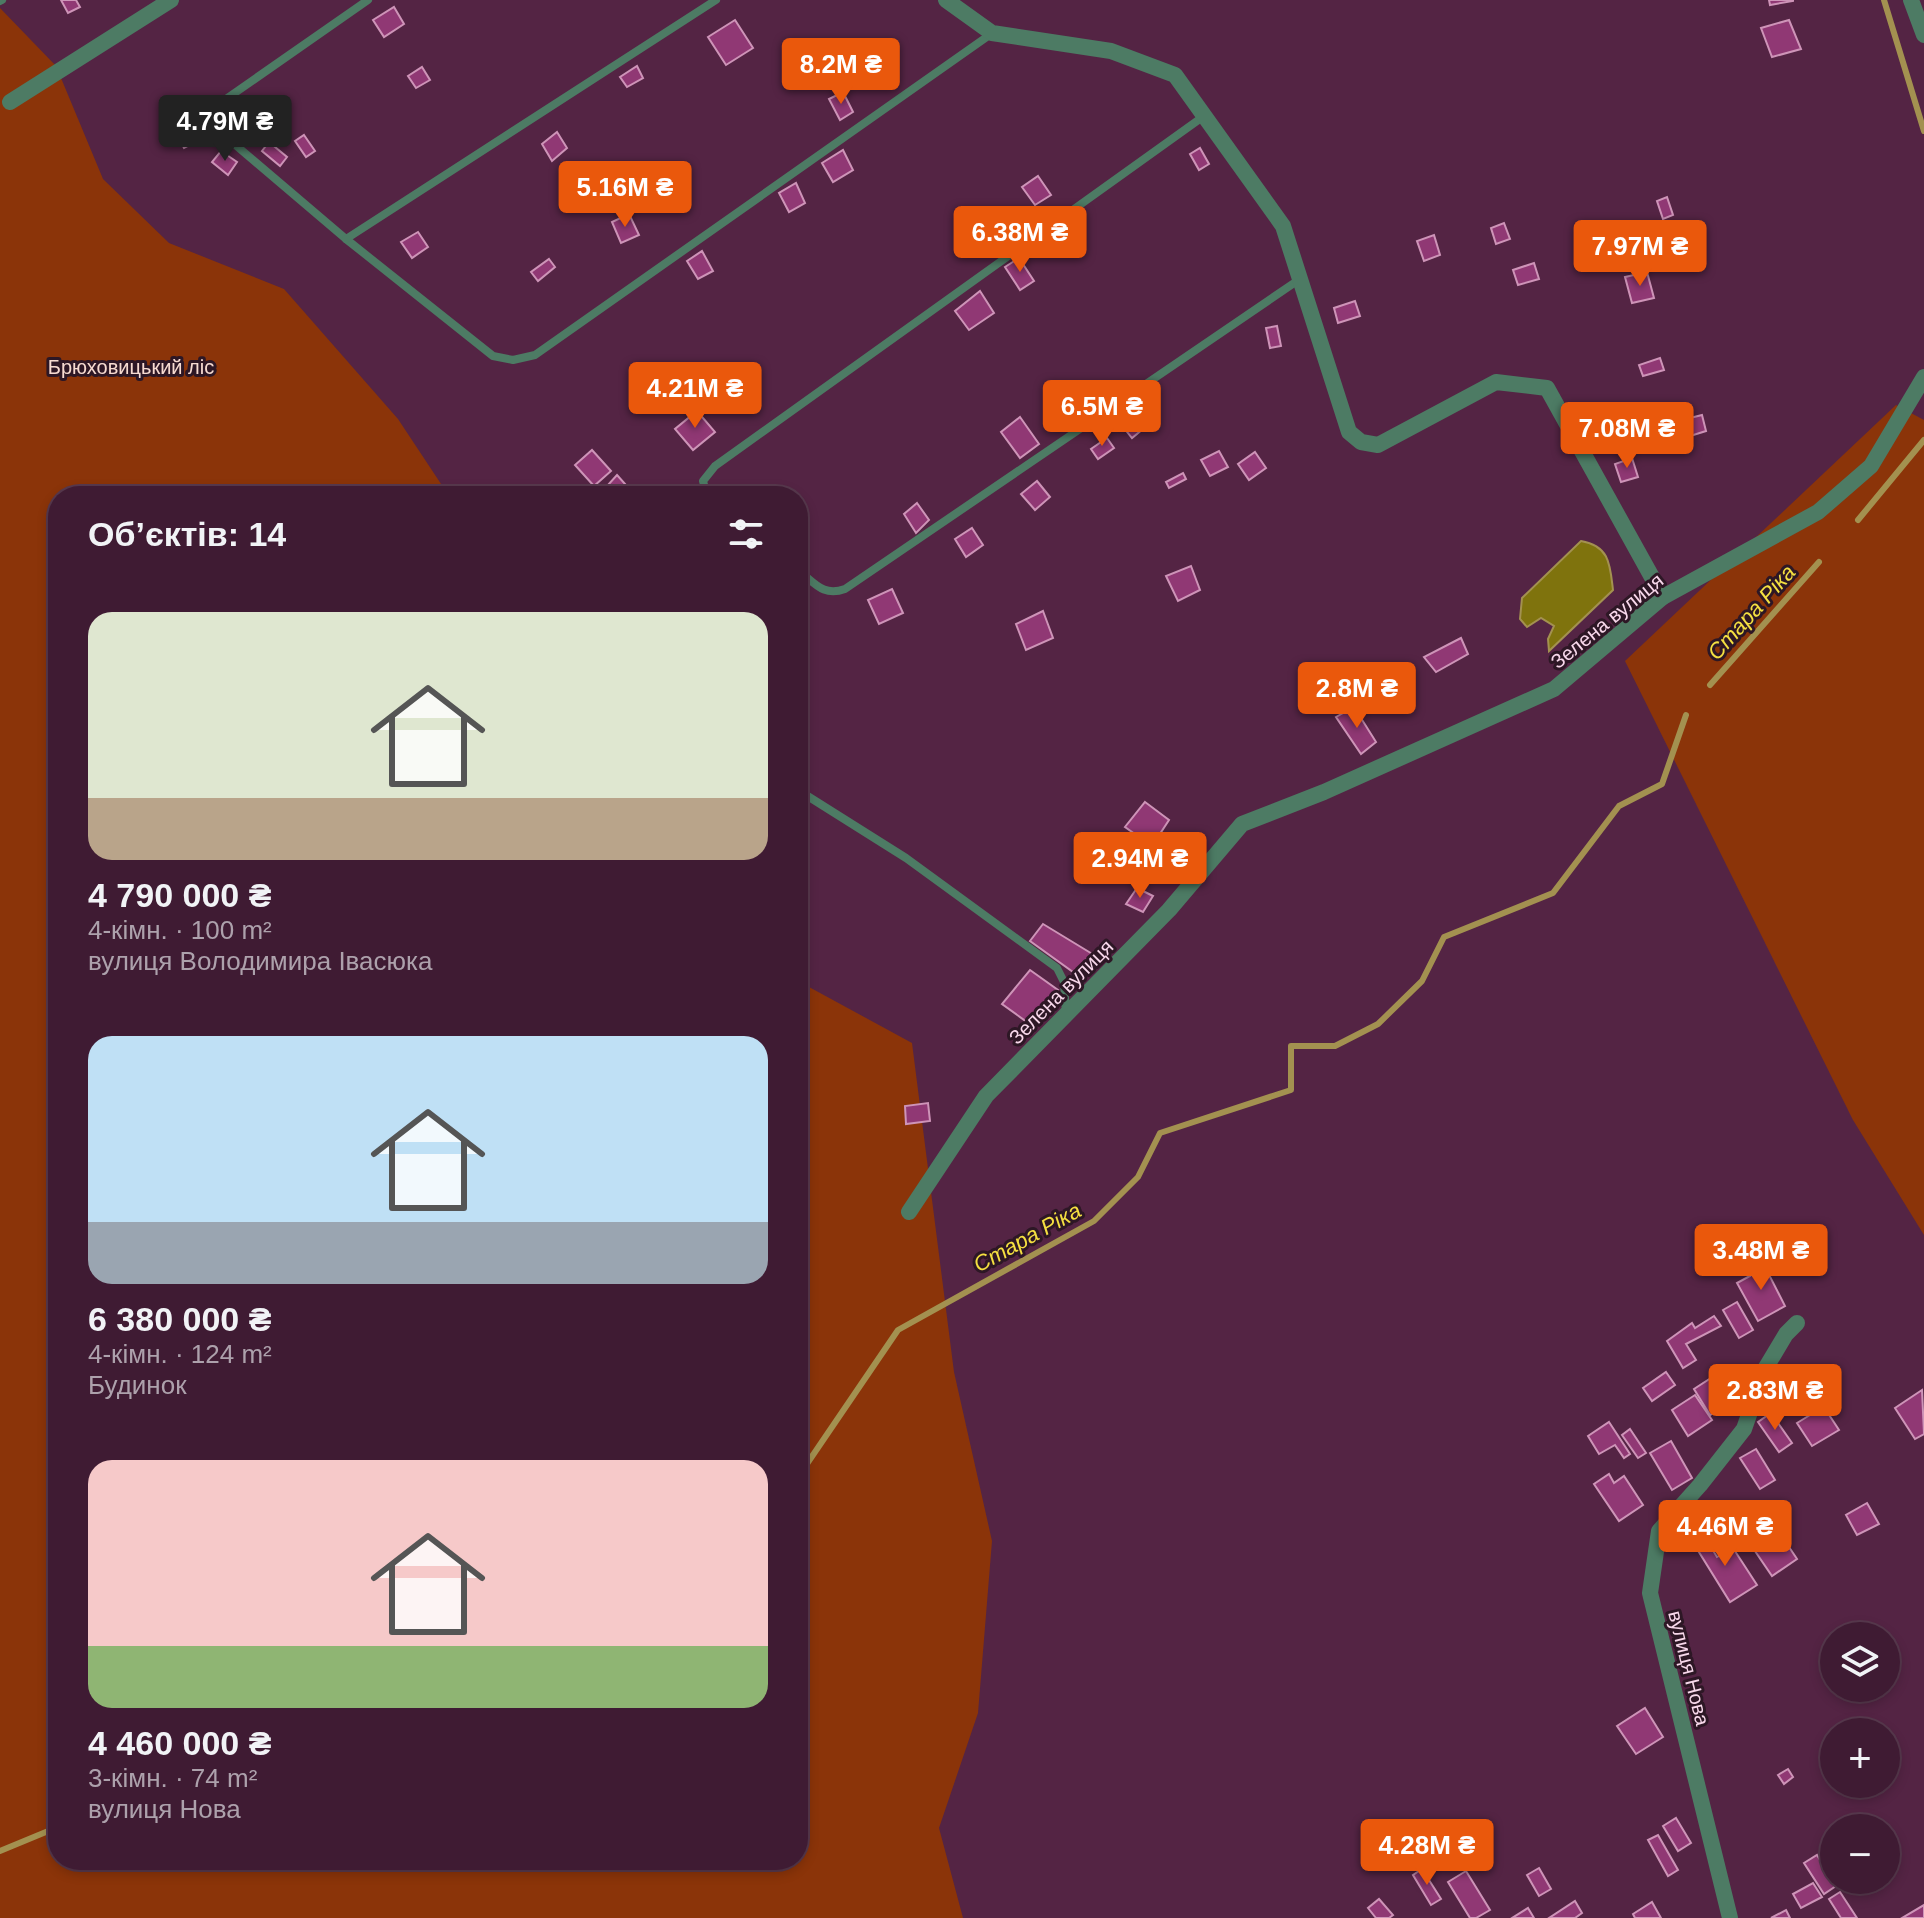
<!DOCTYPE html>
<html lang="uk">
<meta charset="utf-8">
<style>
:root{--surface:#3f1b33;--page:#4a283f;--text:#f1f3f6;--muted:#ada1ac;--line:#58394e;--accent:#ea580c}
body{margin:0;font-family:Helvetica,sans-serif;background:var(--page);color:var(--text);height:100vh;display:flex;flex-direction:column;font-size:30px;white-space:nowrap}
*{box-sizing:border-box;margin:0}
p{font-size:26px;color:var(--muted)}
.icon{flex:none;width:44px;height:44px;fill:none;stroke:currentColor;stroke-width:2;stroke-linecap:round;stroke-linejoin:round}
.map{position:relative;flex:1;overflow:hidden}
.panel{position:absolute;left:48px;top:486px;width:760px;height:1384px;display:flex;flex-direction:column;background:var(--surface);border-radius:32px;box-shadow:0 4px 12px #0003,0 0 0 2px var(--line)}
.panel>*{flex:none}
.tools{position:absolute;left:1820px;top:1622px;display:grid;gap:16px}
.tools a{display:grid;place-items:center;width:80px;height:80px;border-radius:50%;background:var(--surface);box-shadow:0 4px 12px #0003,0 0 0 2px var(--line);font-size:40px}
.price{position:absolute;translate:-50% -68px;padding:0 18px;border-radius:8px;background:var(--accent);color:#fff;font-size:26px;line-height:52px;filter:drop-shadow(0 2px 4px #0008)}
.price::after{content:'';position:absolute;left:50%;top:48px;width:24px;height:18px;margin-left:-12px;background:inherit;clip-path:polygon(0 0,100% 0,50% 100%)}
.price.current{background:#222;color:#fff}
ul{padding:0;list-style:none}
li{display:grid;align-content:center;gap:16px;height:424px;padding:0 40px}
li span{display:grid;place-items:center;height:248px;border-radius:24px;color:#555}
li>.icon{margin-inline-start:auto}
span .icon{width:144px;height:144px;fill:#fffc;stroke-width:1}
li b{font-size:34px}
h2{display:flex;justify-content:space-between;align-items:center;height:96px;padding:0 40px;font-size:34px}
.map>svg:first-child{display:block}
.green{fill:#8b3409}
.water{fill:#7f730d;stroke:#a39150;stroke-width:2}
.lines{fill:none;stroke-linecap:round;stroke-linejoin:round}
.stream{stroke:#a39150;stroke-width:6}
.building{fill:#903874;stroke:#ce94b8;stroke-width:2}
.service{stroke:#4d7b64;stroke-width:8}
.minor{stroke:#4d7b64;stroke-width:16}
.labels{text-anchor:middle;stroke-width:6;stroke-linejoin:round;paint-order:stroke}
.park-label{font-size:20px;fill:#f7dbd1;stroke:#2d1725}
.street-label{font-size:20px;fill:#f8d8eb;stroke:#2d1725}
.water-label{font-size:22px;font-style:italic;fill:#f5e041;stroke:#2d1725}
</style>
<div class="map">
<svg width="1924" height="1918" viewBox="0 0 1924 1918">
<rect width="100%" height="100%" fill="#542444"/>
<g class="green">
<path d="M0 8 56 66 103 179 169 243 284 289 398 419 449 496H58V1860H798V981L912 1043 954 1372 992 1541 978 1713 939 1828 963 1918H0Z"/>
<path d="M1896 405 1924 420V1235L1853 1120 1625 661Z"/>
</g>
<path class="water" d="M1581 541C1610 546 1610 565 1613 590L1549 651 1548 639 1554 626 1541 618 1527 627 1520 619 1522 598Z"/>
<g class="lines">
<g class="stream">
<path d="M1884 0 1924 131"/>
<path d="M1858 520 1924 440"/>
<path d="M1710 685 1819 562"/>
<path d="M798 1477 898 1330 1094 1221 1138 1177 1160 1133 1291 1090V1046H1335L1378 1024 1422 981 1444 937 1553 893 1619 806 1662 784 1686 715"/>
<path d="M0 1851 58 1827"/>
</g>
</g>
<g class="building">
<path d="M61 0H76L80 7 68 13Z"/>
<path d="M1769 0H1793V1L1770 5Z"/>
<path d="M394 7 404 24 384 37 373 20Z"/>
<path d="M735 20 753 48 726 65 708 37Z"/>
<path d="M1789 20 1801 49 1772 57 1761 28Z"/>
<path d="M637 66 643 78 627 87 620 77Z"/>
<path d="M422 67 430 80 416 88 408 76Z"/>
<path d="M843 92 853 112 840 120 829 99Z"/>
<path d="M192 116 203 138 184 148 173 127Z"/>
<path d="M557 132 567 148 552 161 542 144Z"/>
<path d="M304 135 315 151 306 157 295 141Z"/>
<path d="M269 142 287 157 280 166 262 151Z"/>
<path d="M1200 148 1209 164 1199 170 1190 154Z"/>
<path d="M843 150 853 170 833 182 822 163Z"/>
<path d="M221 151 237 162 228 175 212 162Z"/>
<path d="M1038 176 1051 195 1035 205 1022 187Z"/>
<path d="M796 183 805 203 789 212 779 193Z"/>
<path d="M1667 197 1673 215 1663 219 1657 201Z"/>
<path d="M629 214 639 235 621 243 612 222Z"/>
<path d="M1504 223 1510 239 1496 244 1491 228Z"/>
<path d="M418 232 428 247 412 258 401 242Z"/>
<path d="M1434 235 1440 255 1424 261 1417 241Z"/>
<path d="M702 251 713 271 698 279 687 261Z"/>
<path d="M1019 258 1034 281 1020 290 1005 267Z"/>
<path d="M549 259 555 267 538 281 531 272Z"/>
<path d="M1534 263 1539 279 1518 285 1513 270Z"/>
<path d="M1647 272 1654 298 1632 303 1625 277Z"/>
<path d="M980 291 994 313 969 330 955 311Z"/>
<path d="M1355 301 1360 316 1338 323 1334 308Z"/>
<path d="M1277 326 1281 346 1270 348 1266 328Z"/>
<path d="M1660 358 1664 370 1643 376 1639 365Z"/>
<path d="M1138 410 1149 424 1132 438 1120 423Z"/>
<path d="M697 411 715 432 693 450 675 429Z"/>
<path d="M1702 415 1706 431 1687 437 1682 420Z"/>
<path d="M1020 417 1039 444 1020 458 1001 432Z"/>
<path d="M1107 438 1114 448 1098 459 1091 449Z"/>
<path d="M592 450 611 471 594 486 575 465Z"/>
<path d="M1219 451 1228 467 1210 476 1201 460Z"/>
<path d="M1255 452 1266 468 1249 480 1238 464Z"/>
<path d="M1632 458 1638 477 1621 482 1615 464Z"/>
<path d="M1183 473 1186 479 1169 488 1166 482Z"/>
<path d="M617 475 634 494 631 496H598Z"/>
<path d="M1037 481 1050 497 1035 510 1021 494Z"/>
<path d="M917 503 929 520 916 533 904 514Z"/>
<path d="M972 528 983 545 966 557 955 539Z"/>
<path d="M1191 566 1200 590 1178 601 1166 576Z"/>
<path d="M892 589 903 613 879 624 868 600Z"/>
<path d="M1043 611 1053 638 1026 650 1016 624Z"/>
<path d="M1461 638 1468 654 1436 672 1424 657Z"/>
<path d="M1354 707 1376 742 1361 754 1336 717Z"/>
<path d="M1145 802 1169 820 1152 846 1125 827Z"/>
<path d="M1101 847 1121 862 1110 877 1088 863Z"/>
<path d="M1137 888 1153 896 1143 912 1126 904Z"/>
<path d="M1043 924 1094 955 1080 977 1030 941Z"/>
<path d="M1030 970 1058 990 1031 1025 1002 1004Z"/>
<path d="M928 1103 930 1121 906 1124 905 1106Z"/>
<path d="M1746 1248 1752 1258 1734 1269 1728 1259Z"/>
<path d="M1762 1261 1785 1306 1758 1321 1737 1283 1750 1276 1747 1269Z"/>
<path d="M1737 1302 1753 1330 1739 1338 1723 1310Z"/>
<path d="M1714 1316 1721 1326 1686 1344 1696 1360 1683 1368 1667 1341 1692 1323 1695 1328Z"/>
<path d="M1725 1369 1742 1395 1710 1415 1694 1389Z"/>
<path d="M1666 1372 1675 1385 1652 1401 1643 1388Z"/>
<path d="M1922 1390 1924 1434 1915 1439 1895 1408Z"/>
<path d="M1695 1395 1712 1420 1688 1436 1672 1410Z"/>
<path d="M1816 1395 1839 1430 1812 1446 1797 1423 1810 1415 1803 1403Z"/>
<path d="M1771 1413 1792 1443 1779 1452 1758 1422Z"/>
<path d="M1609 1422 1630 1454 1624 1458 1615 1445 1599 1454 1588 1436Z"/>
<path d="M1630 1429 1646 1453 1638 1458 1622 1435Z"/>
<path d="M1671 1441 1692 1478 1672 1490 1650 1453Z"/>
<path d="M1756 1449 1775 1480 1760 1489 1740 1458Z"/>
<path d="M1609 1474 1614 1483 1624 1476 1643 1505 1619 1521 1594 1484Z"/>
<path d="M1867 1503 1879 1524 1857 1535 1846 1515Z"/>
<path d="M1770 1510 1784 1531 1774 1539 1759 1518Z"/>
<path d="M1720 1511 1737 1538 1727 1544 1710 1516Z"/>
<path d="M1700 1529 1717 1557 1733 1548 1757 1585 1730 1602 1689 1536Z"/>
<path d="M1785 1541 1797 1559 1772 1576 1755 1551 1769 1542 1774 1549Z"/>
<path d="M1645 1708 1663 1737 1636 1754 1617 1726Z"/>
<path d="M1788 1769 1793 1777 1784 1784 1778 1775Z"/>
<path d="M1676 1818 1691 1843 1678 1851 1663 1826Z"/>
<path d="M1435 1825 1449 1844 1408 1867 1402 1855 1415 1848 1410 1839Z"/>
<path d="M1658 1835 1678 1870 1668 1876 1648 1840Z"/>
<path d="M1817 1855 1836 1886 1824 1894 1804 1863Z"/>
<path d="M1539 1868 1551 1889 1539 1896 1527 1875Z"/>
<path d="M1422 1869 1441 1899 1431 1905 1413 1875Z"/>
<path d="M1466 1871 1490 1910 1476 1918H1470L1448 1882Z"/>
<path d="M1813 1883 1822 1897 1801 1908 1793 1894Z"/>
<path d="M1840 1892 1857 1918H1841L1829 1899Z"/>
<path d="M1379 1899 1393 1915 1389 1918H1376L1368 1908Z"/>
<path d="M1575 1901 1582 1913 1575 1918H1549Z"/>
<path d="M1652 1902 1661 1918H1635L1633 1914Z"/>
<path d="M1924 1905V1918H1902Z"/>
<path d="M1528 1908 1534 1918H1512Z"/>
<path d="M1786 1910 1790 1918H1771Z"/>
</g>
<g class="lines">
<g class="service">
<path d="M368 0 216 106 214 118 219 131 346 239 493 356 513 360 535 355 991 34"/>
<path d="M0 1 2 0"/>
<path d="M346 239 716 0"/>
<path d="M707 496 703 481 715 466 1204 116"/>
<path d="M798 570C815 583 823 597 845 589L1300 279"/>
<path d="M798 790 906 858 1057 968 1064 982 1066 1014"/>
</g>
<g class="minor">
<path d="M946 0 992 33 1111 51 1175 75 1283 226 1349 432 1361 442 1378 445 1496 382 1547 388 1663 597"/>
<path d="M1911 0 1924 35"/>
<path d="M10 102 171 0"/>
<path d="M909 1212 986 1096 1169 910 1242 824 1324 792 1554 689 1663 597 1818 512 1871 466 1924 377"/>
<path d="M1730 1918 1650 1593 1659 1531 1700 1485 1744 1429 1765 1369 1786 1334 1797 1323"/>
</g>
</g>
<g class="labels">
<g class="park-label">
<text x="131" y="374">Брюховицький ліс</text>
</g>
<g class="street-label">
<text transform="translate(1607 621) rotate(-39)" y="7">Зелена вулиця</text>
<text transform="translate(1061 992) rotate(-45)" y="7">Зелена вулиця</text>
<text transform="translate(1689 1668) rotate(76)" y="7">вулиця Нова</text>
</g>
<g class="water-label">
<text transform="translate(1751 612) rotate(-48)" y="8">Стара Ріка</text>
<text transform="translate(1027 1237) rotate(-29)" y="8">Стара Ріка</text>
</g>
</g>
</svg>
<div class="tools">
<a><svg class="icon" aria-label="layers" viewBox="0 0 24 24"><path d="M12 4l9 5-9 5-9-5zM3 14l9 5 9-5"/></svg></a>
<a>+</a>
<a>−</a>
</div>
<b class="price" style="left:841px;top:106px">8.2M ₴</b>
<b class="price current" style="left:225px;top:163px">4.79M ₴</b>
<b class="price" style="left:625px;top:229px">5.16M ₴</b>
<b class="price" style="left:1020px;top:274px">6.38M ₴</b>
<b class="price" style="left:1640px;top:288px">7.97M ₴</b>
<b class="price" style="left:695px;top:430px">4.21M ₴</b>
<b class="price" style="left:1102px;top:448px">6.5M ₴</b>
<b class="price" style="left:1627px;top:470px">7.08M ₴</b>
<b class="price" style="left:1357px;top:730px">2.8M ₴</b>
<b class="price" style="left:1140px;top:900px">2.94M ₴</b>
<b class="price" style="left:1761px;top:1292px">3.48M ₴</b>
<b class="price" style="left:1775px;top:1432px">2.83M ₴</b>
<b class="price" style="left:1725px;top:1568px">4.46M ₴</b>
<b class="price" style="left:1427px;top:1887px">4.28M ₴</b>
<section class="panel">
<h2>Об’єктів: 14<svg class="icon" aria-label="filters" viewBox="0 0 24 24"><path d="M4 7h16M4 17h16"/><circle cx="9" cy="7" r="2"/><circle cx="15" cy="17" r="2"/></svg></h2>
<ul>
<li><span style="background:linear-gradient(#dfe7d0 75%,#b9a48a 0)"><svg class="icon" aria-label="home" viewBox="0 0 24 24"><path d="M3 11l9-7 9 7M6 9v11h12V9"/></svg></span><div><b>4 790 000 ₴</b><p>4-кімн. · 100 m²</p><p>вулиця Володимира Івасюка</p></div></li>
<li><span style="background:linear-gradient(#bfe0f5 75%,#9aa5b1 0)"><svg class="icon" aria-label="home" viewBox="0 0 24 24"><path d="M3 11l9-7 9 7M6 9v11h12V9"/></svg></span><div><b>6 380 000 ₴</b><p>4-кімн. · 124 m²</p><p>Будинок</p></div></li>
<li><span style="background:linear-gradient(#f6c9c9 75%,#8fb573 0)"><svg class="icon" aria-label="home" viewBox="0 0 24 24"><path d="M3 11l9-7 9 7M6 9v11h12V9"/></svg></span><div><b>4 460 000 ₴</b><p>3-кімн. · 74 m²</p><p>вулиця Нова</p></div></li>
</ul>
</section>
</div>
